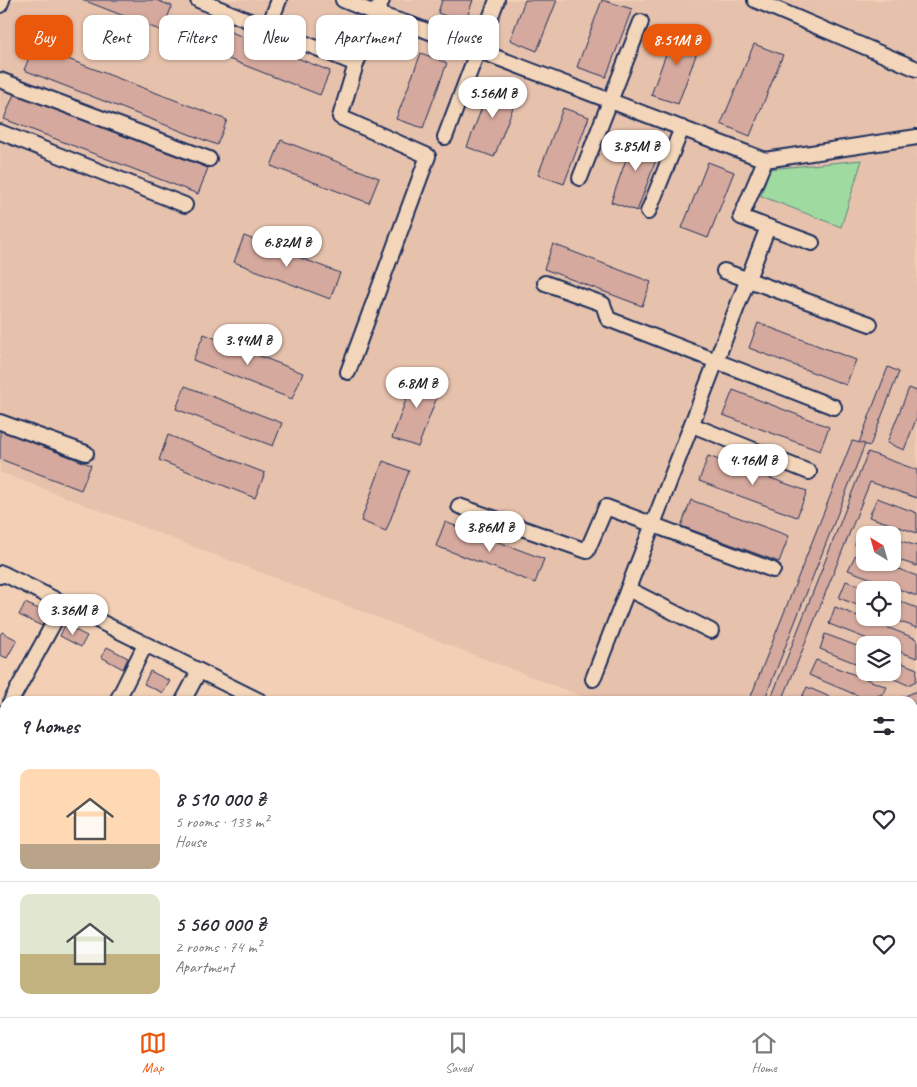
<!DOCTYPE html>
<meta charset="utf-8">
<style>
:root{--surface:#fff;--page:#f7f7f7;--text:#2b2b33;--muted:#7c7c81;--line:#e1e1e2;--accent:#ea580c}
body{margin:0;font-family:Caveat,sans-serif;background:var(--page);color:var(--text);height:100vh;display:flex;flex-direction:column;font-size:19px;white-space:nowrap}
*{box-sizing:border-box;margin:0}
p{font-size:16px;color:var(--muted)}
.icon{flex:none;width:28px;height:28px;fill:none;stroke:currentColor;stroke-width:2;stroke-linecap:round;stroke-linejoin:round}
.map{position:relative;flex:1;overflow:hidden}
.panel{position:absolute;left:0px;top:696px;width:918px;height:321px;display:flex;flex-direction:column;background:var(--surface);border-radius:15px 15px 0 0;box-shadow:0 1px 4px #0004}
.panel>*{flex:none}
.top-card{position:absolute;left:15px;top:15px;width:500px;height:45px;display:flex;gap:10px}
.needle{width:32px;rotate:323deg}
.controls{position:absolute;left:856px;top:526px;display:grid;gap:10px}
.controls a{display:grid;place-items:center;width:45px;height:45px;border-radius:10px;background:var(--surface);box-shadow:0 1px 4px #0004;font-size:25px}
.price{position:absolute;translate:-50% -42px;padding:0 11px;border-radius:18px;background:#fff;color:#222;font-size:16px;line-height:32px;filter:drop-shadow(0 1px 2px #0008)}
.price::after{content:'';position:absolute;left:50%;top:30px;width:15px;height:11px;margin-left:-8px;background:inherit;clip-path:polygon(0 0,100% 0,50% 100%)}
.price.active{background:var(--accent);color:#fff}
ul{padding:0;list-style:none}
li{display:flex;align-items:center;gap:15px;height:125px;padding:0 20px}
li+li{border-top:1px solid var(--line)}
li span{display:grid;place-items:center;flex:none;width:140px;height:100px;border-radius:10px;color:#555}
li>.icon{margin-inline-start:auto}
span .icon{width:60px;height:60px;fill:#fffc;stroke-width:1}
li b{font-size:21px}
h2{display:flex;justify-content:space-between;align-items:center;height:60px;padding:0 20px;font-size:21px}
.tag{padding:0 18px;border-radius:10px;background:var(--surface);box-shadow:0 1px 4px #0004;font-size:18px;line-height:45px}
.tag.active{background:var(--accent);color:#fff}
.tab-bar{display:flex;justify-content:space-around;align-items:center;height:70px;border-top:1px solid var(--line);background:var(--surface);font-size:14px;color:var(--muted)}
.tab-bar a{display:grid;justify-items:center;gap:2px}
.tab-bar .active{color:var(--accent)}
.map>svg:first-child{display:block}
.built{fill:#e6c1ac;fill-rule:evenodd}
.green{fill:#9fdaa0;stroke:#5d847f}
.building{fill:#d5a99d;stroke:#1b2f5e}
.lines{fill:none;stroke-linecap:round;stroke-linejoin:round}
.minor-casing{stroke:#1b2f5e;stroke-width:18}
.path{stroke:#1b2f5e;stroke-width:2;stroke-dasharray:1 4;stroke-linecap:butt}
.minor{stroke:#f3d5b9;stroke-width:14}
.rail{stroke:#1b2f5e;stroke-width:3}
</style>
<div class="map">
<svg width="917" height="1017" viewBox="0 0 917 1017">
<rect width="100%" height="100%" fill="#f3d0b5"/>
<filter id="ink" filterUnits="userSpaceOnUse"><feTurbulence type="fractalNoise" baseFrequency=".02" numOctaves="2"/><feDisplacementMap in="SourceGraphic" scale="10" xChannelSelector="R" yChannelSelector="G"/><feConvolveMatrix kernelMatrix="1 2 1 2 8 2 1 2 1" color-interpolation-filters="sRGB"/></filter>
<g filter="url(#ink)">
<g class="built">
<path d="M0 0H917V721L913 723 912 701H594L0 472ZM865 535H892V562H865ZM865 590H892V618H865ZM865 645H892V672H865Z"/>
<path d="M917 748V1017H859L851 1015 850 1013 912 1012V750Z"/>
<path d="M0 934 5 936V1012L27 1013 25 1017H0Z"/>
<path d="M34 1013H182L171 1017H36Z"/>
</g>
<path class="green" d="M862 160 841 227 761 196 769 169Z"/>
<g class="building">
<path d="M83 0H156L172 6 162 31Z"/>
<path d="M442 0H473L465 23 438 13Z"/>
<path d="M525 0H557L537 51 510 40Z"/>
<path d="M602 0 632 9 606 77 577 67Z"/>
<path d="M198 19 330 71 320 95 188 43Z"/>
<path d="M676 27 703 36 678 104 651 95Z"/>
<path d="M754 44 783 55 750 136 721 124Z"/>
<path d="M34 46 227 120 217 145 24 70Z"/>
<path d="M421 53 447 63 423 128 396 119Z"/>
<path d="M492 81 519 92 494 157 467 147Z"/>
<path d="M14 94 208 168 198 194 4 119Z"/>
<path d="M563 108 589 117 564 184 538 175Z"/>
<path d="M635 134 662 144 637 211 611 202Z"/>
<path d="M281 140 379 178 369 203 271 166Z"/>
<path d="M708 162 734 172 708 238 682 228Z"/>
<path d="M244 236 340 273 330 299 234 262Z"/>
<path d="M553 244 651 282 642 306 544 269Z"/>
<path d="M758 323 856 360 846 385 749 348Z"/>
<path d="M204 334 303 373 292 399 193 360Z"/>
<path d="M888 367 899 372 870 446 859 443Z"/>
<path d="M416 372 443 381 418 447 392 438Z"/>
<path d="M185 386 282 423 273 446 176 409Z"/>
<path d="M909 388 917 391V417L904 450 887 443Z"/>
<path d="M733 390 829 427 820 451 723 415Z"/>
<path d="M0 430 91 465 81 490 0 459Z"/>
<path d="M168 435 265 473 255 498 159 460Z"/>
<path d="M852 441 865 444 764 701H749Z"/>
<path d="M868 452 917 470V498L870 482 782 701H770Z"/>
<path d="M708 456 807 491 797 517 699 481Z"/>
<path d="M383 461 409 471 386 531 361 521Z"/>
<path d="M877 498 917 513V533L869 517Z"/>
<path d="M691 500 789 536 779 562 681 526Z"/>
<path d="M445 522 544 559 535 583 436 546Z"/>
<path d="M862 527 885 535H865V548L855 545Z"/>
<path d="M892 538 917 546V566L892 558Z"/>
<path d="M856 554 865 557V562H880L917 576V596L848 570Z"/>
<path d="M846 581 870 590H865V608L839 598Z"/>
<path d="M892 598 917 608V628L890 618H892Z"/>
<path d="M25 603 48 613 42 626 19 615Z"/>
<path d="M835 607 917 639V658L892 649V645H883L829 624Z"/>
<path d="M65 625 87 636 81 647 60 636Z"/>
<path d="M2 632 17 640 7 658 0 655V635Z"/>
<path d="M825 634 865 649V667L820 649Z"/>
<path d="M107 647 128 658 123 669 101 657Z"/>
<path d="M892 659 917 669 916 681 908 685 878 672H892Z"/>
<path d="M816 660 887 687 884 693 868 700 809 675Z"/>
<path d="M150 671 170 681 163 693 144 684Z"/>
<path d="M807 687 839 701H800Z"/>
<path d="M917 691V703L912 705V701H893Z"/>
<path d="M3 746 5 747V762L0 760V752Z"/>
<path d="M917 819V880L912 888V828Z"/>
<path d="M0 974 5 976V1012H13L10 1017H0Z"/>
<path d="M72 1012H86L87 1016 62 1017Z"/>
<path d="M404 1012H422L421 1017H403Z"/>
<path d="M430 1012H441L445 1013 444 1017H429Z"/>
</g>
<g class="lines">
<g class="minor-casing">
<g id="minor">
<path d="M198 0 356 64"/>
<path d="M343 0 377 14 409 24 765 160 917 137"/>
<path d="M755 0 917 69"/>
<path d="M0 5 2 0"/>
<path d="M268 28 279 0"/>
<path d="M0 80 209 159"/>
<path d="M0 132 185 205"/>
<path d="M445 137 497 0"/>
<path d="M765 160 741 217 812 243"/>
<path d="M580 178 641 22"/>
<path d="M648 212 682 128"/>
<path d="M724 271 870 324"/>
<path d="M545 283 603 304 608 319 834 407"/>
<path d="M348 372 428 156 340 117 356 64 382 0"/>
<path d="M0 422 86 453"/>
<path d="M692 425 809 472"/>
<path d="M459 506 587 551 606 507 773 570"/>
<path d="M0 576 2 573 260 701"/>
<path d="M628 589 711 631"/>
<path d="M593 679 768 227"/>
<path d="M11 701 64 604"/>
<path d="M117 701 145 645"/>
<path d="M183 701 199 671"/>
<path d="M0 722 5 712"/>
<path d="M912 807 917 798"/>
<path d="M0 881 5 883"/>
<path d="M785 1012 811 1017"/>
<path d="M602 1017 603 1012"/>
</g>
</g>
<g class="path">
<path d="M249 1017 260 1012"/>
<path d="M286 1017 287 1012"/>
</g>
<use href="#minor" class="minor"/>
<g class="rail">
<path d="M912 745 917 743"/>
<path d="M183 1017 194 1012"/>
<path d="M199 1017 209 1012"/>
<path d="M221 1017 231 1012"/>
<path d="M242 1017 253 1012"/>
</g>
</g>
</g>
</svg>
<div class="controls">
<a><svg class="needle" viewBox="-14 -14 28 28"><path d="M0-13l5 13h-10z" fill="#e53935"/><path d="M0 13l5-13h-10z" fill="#7c7c81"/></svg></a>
<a><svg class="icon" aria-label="locate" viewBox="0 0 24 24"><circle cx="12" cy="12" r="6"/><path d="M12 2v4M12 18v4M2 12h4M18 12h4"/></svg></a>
<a><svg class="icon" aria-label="layers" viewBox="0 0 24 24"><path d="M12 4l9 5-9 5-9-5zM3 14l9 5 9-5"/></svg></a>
</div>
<b class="price active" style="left:677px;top:66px">8.51M ₴</b>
<b class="price" style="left:493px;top:119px">5.56M ₴</b>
<b class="price" style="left:636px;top:172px">3.85M ₴</b>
<b class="price" style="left:287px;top:268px">6.82M ₴</b>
<b class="price" style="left:248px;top:366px">3.94M ₴</b>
<b class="price" style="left:417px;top:409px">6.8M ₴</b>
<b class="price" style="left:753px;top:486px">4.16M ₴</b>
<b class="price" style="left:490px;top:553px">3.86M ₴</b>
<b class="price" style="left:73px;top:636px">3.36M ₴</b>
<div class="top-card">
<a class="tag active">Buy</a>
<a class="tag">Rent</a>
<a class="tag">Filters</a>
<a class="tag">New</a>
<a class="tag">Apartment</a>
<a class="tag">House</a>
</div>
<section class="panel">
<h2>9 homes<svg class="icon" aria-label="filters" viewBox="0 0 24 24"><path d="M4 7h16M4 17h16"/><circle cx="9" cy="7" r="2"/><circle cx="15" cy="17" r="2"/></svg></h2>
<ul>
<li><span style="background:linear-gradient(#ffd9b3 75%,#b9a48a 0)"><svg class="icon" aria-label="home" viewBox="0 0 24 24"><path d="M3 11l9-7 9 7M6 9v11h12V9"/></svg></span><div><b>8 510 000 ₴</b><p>5 rooms · 133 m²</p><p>House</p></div><svg class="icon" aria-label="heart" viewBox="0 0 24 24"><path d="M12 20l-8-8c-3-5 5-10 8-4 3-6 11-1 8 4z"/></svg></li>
<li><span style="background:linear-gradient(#dfe7d0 60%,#c2b280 0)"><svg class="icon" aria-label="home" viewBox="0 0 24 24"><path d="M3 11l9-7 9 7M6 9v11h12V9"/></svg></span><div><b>5 560 000 ₴</b><p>2 rooms · 74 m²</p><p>Apartment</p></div><svg class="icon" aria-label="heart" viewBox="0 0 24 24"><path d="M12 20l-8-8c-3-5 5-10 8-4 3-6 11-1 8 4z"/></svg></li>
</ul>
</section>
</div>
<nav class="tab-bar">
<a class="active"><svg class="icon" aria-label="map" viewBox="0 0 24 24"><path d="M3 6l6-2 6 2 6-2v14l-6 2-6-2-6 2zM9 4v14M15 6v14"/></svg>Map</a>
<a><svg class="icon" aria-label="saved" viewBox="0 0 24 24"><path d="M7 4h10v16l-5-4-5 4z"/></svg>Saved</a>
<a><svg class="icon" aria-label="home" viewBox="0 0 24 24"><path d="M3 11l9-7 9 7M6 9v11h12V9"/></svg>Home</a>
</nav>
